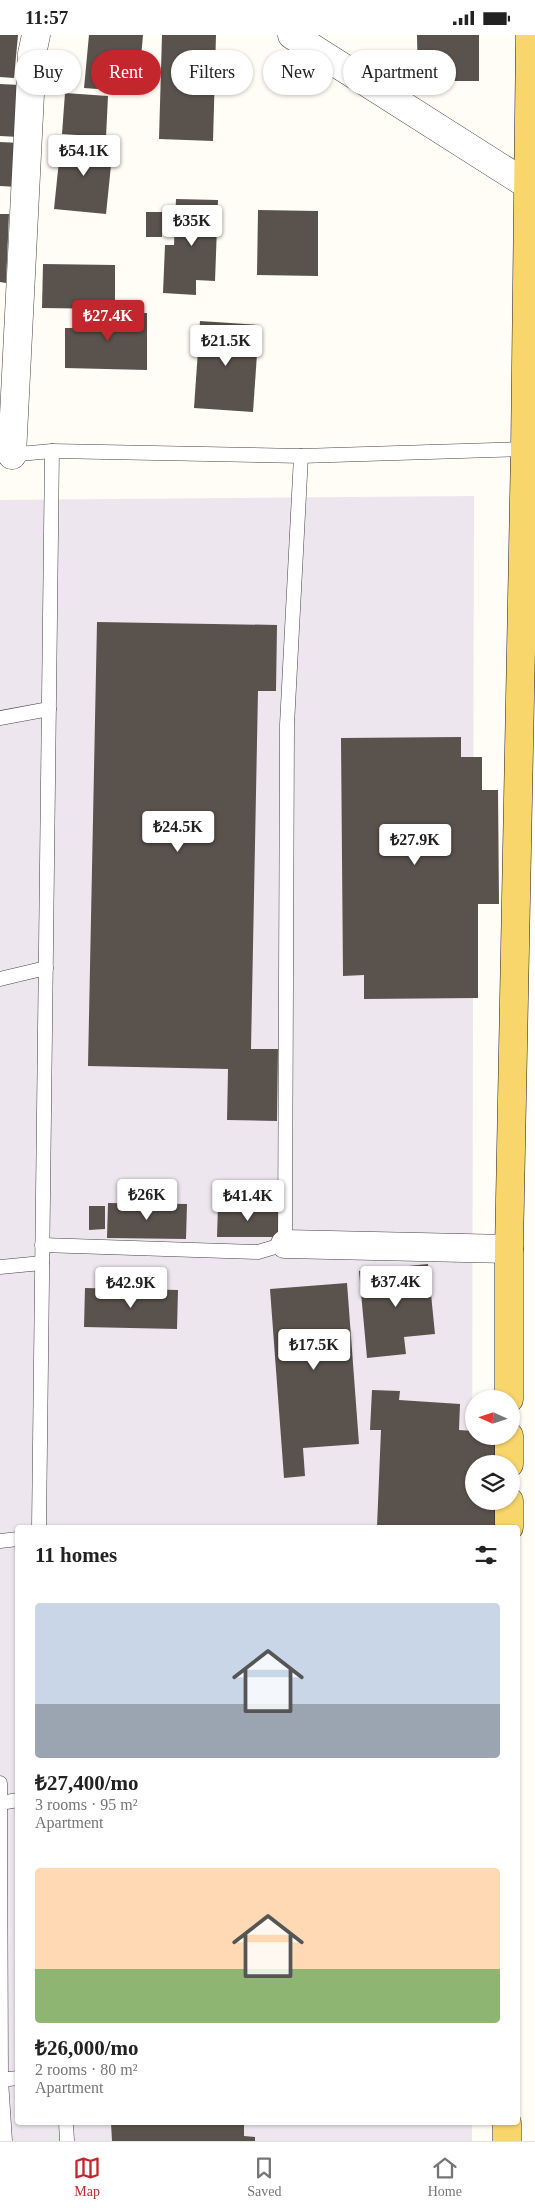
<!DOCTYPE html>
<meta charset="utf-8">
<style>
:root{--surface:#fff;--page:#f2f2f2;--text:#222;--muted:#767676;--line:#e0e0e0;--accent:#c4262e}
body{margin:0;font-family:"Times New Roman",serif;background:var(--page);color:var(--text);height:100vh;display:flex;flex-direction:column;font-size:19px;white-space:nowrap}
*{box-sizing:border-box;margin:0}
p{font-size:16px;color:var(--muted)}
.icon{flex:none;width:28px;height:28px;fill:none;stroke:currentColor;stroke-width:2;stroke-linecap:round;stroke-linejoin:round}
.map{position:relative;flex:1;overflow:hidden}
.sheet{position:absolute;left:15px;top:1490px;width:505px;height:600px;display:flex;flex-direction:column;background:var(--surface);border-radius:5px;box-shadow:0 1px 4px #0004}
.sheet>*{flex:none}
.top-card{position:absolute;left:15px;top:15px;width:505px;height:45px;display:flex;gap:10px}
.needle{width:32px;rotate:273deg}
.buttons{position:absolute;left:465px;top:1355px;display:grid;gap:10px}
.buttons a{display:grid;place-items:center;width:55px;height:55px;border-radius:50%;background:var(--surface);box-shadow:0 1px 4px #0004;font-size:25px}
.price{position:absolute;translate:-50% -42px;padding:0 11px;border-radius:5px;background:#fff;color:#222;font-size:16px;line-height:32px;filter:drop-shadow(0 1px 2px #0008)}
.price::after{content:'';position:absolute;left:50%;top:30px;width:15px;height:11px;margin-left:-8px;background:inherit;clip-path:polygon(0 0,100% 0,50% 100%)}
.price.active{background:var(--accent);color:#fff}
ul{padding:0;list-style:none}
li{display:grid;align-content:center;gap:10px;height:265px;padding:0 20px}
li span{display:grid;place-items:center;height:155px;border-radius:5px;color:#555}
li>.icon{margin-inline-start:auto}
span .icon{width:90px;height:90px;fill:#fffc;stroke-width:1}
li b{font-size:21px}
h2{display:flex;justify-content:space-between;align-items:center;height:60px;padding:0 20px;font-size:21px}
.chip{padding:0 18px;border-radius:22px;background:var(--surface);box-shadow:0 1px 4px #0004;font-size:18px;line-height:45px}
.chip.active{background:var(--accent);color:#fff}
.status{display:flex;justify-content:space-between;align-items:center;height:35px;padding:0 25px;background:var(--surface);direction:ltr}
.status svg{height:14px;fill:currentColor}
.tab-bar{display:flex;justify-content:space-around;align-items:center;height:70px;border-top:1px solid var(--line);background:var(--surface);font-size:14px;color:var(--muted)}
.tab-bar a{display:grid;justify-items:center;gap:2px}
.tab-bar .active{color:var(--accent)}
.map>svg:first-child{display:block}
.industrial{fill:#eee6ef}
.building{fill:#5a524d}
.lines{fill:none;stroke-linecap:round;stroke-linejoin:round}
.lane-casing{stroke:#444;stroke-width:15}
.street-casing{stroke:#444;stroke-width:29}
.primary-casing{stroke:#222;stroke-width:29}
.lane{stroke:#fff;stroke-width:14}
.street{stroke:#fff;stroke-width:28}
.primary{stroke:#f9d66b;stroke-width:28}
</style>
<div class="status"><b>11:57</b><svg viewBox="0 0 49 12"><path d="M0 12V9h3v3zM5 12V6h3v6zM10 12V3h3v9zM15 12V0h3v12zM26 1h20v11H26zM47 4h2v5h-2z"/></svg></div>
<div class="map">
<svg width="535" height="2106" viewBox="0 0 535 2106">
<rect width="100%" height="100%" fill="#fffdf5"/>
<path class="industrial" d="M474 461 472 1492H18V2088H472V2106H0V465Z"/>
<g class="building">
<path d="M0 0H18L14 43 0 42Z"/>
<path d="M89 0H143L138 57 84 53Z"/>
<path d="M162 0H216L213 106 159 104Z"/>
<path d="M417 0H479V46H418Z"/>
<path d="M0 49 20 50 19 102 0 101Z"/>
<path d="M65 58 108 61 106 102 62 99Z"/>
<path d="M61 106 113 111 106 179 54 174Z"/>
<path d="M0 107 20 108 18 152 0 151Z"/>
<path d="M176 164 218 165 215 246 196 245V260L163 258 165 210H174Z"/>
<path d="M258 175 318 176V241L257 240Z"/>
<rect x="146" y="177" width="16" height="25"/>
<path d="M0 179H9L6 248 0 247Z"/>
<path d="M43 229 115 230V274L42 273Z"/>
<path d="M77 277 147 278V335L65 333V293H77Z"/>
<path d="M200 286 259 290 253 377 194 373Z"/>
<path d="M97 587 277 590 276 656H258L251 1014H278L277 1086 227 1085 228 1034 88 1031Z"/>
<path d="M461 702V722H482V755H498L499 869H478V963L364 964V940L343 941 341 703Z"/>
<path d="M108 1168 187 1169 186 1204 107 1203Z"/>
<path d="M89 1171H105V1194L89 1195Z"/>
<path d="M218 1171H278V1202H217Z"/>
<path d="M428 1229 435 1299 404 1302 406 1319 367 1323 359 1236Z"/>
<path d="M347 1248 359 1409 303 1413 305 1441 284 1443 270 1254Z"/>
<path d="M85 1253 178 1255 177 1294 84 1292Z"/>
<path d="M372 1355 400 1356 399 1365 460 1369 459 1395 474 1396V1401H500L498 1429H474V1466H496L495 1492H377L381 1395H370Z"/>
<path d="M111 2088H244V2101L255 2102V2106H112Z"/>
</g>
<g class="lines">
<g class="lane-casing">
<g id="lane">
<path d="M8 420 52 416 301 421 525 414"/>
<path d="M0 683 49 674"/>
<path d="M0 944 46 933"/>
<path d="M42 1210 258 1217 285 1209 287 690 301 421"/>
<path d="M0 1232 42 1228"/>
<path d="M39 1492 52 416"/>
<path d="M0 1506 18 1504"/>
<path d="M0 1748 1 2045 5 2106"/>
<path d="M0 1768 18 1765"/>
<path d="M0 2045 18 2043"/>
<path d="M66 2088 67 2106"/>
</g>
</g>
<g class="street-casing">
<g id="street">
<path d="M292 0 528 150 535 151"/>
<path d="M12 420 32 19 36 0"/>
<path d="M285 1209 509 1214"/>
</g>
</g>
<g class="primary-casing">
<g id="primary">
<path d="M509 1364V1214L525 414 530 0"/>
<path d="M509 1429V1401"/>
<path d="M509 1492V1466"/>
<path d="M507 2106V2088"/>
</g>
</g>
<use href="#lane" class="lane"/>
<use href="#street" class="street"/>
<use href="#primary" class="primary"/>
</g>
</svg>
<div class="buttons">
<a><svg class="needle" viewBox="-14 -14 28 28"><path d="M0-13l5 13h-10z" fill="#e53935"/><path d="M0 13l5-13h-10z" fill="#767676"/></svg></a>
<a><svg class="icon" aria-label="layers" viewBox="0 0 24 24"><path d="M12 4l9 5-9 5-9-5zM3 14l9 5 9-5"/></svg></a>
</div>
<b class="price" style="left:84px;top:142px">₺54.1K</b>
<b class="price" style="left:192px;top:212px">₺35K</b>
<b class="price active" style="left:108px;top:307px">₺27.4K</b>
<b class="price" style="left:226px;top:332px">₺21.5K</b>
<b class="price" style="left:178px;top:818px">₺24.5K</b>
<b class="price" style="left:415px;top:831px">₺27.9K</b>
<b class="price" style="left:147px;top:1186px">₺26K</b>
<b class="price" style="left:248px;top:1187px">₺41.4K</b>
<b class="price" style="left:396px;top:1273px">₺37.4K</b>
<b class="price" style="left:131px;top:1274px">₺42.9K</b>
<b class="price" style="left:314px;top:1336px">₺17.5K</b>
<div class="top-card">
<a class="chip">Buy</a>
<a class="chip active">Rent</a>
<a class="chip">Filters</a>
<a class="chip">New</a>
<a class="chip">Apartment</a>
</div>
<section class="sheet">
<h2>11 homes<svg class="icon" aria-label="filters" viewBox="0 0 24 24"><path d="M4 7h16M4 17h16"/><circle cx="9" cy="7" r="2"/><circle cx="15" cy="17" r="2"/></svg></h2>
<ul>
<li><span style="background:linear-gradient(#c9d6e8 65%,#9aa5b1 0)"><svg class="icon" aria-label="home" viewBox="0 0 24 24"><path d="M3 11l9-7 9 7M6 9v11h12V9"/></svg></span><div><b>₺27,400/mo</b><p>3 rooms · 95 m²</p><p>Apartment</p></div></li>
<li><span style="background:linear-gradient(#ffd9b3 65%,#8fb573 0)"><svg class="icon" aria-label="home" viewBox="0 0 24 24"><path d="M3 11l9-7 9 7M6 9v11h12V9"/></svg></span><div><b>₺26,000/mo</b><p>2 rooms · 80 m²</p><p>Apartment</p></div></li>
</ul>
</section>
</div>
<nav class="tab-bar">
<a class="active"><svg class="icon" aria-label="map" viewBox="0 0 24 24"><path d="M3 6l6-2 6 2 6-2v14l-6 2-6-2-6 2zM9 4v14M15 6v14"/></svg>Map</a>
<a><svg class="icon" aria-label="saved" viewBox="0 0 24 24"><path d="M7 4h10v16l-5-4-5 4z"/></svg>Saved</a>
<a><svg class="icon" aria-label="home" viewBox="0 0 24 24"><path d="M3 11l9-7 9 7M6 9v11h12V9"/></svg>Home</a>
</nav>
